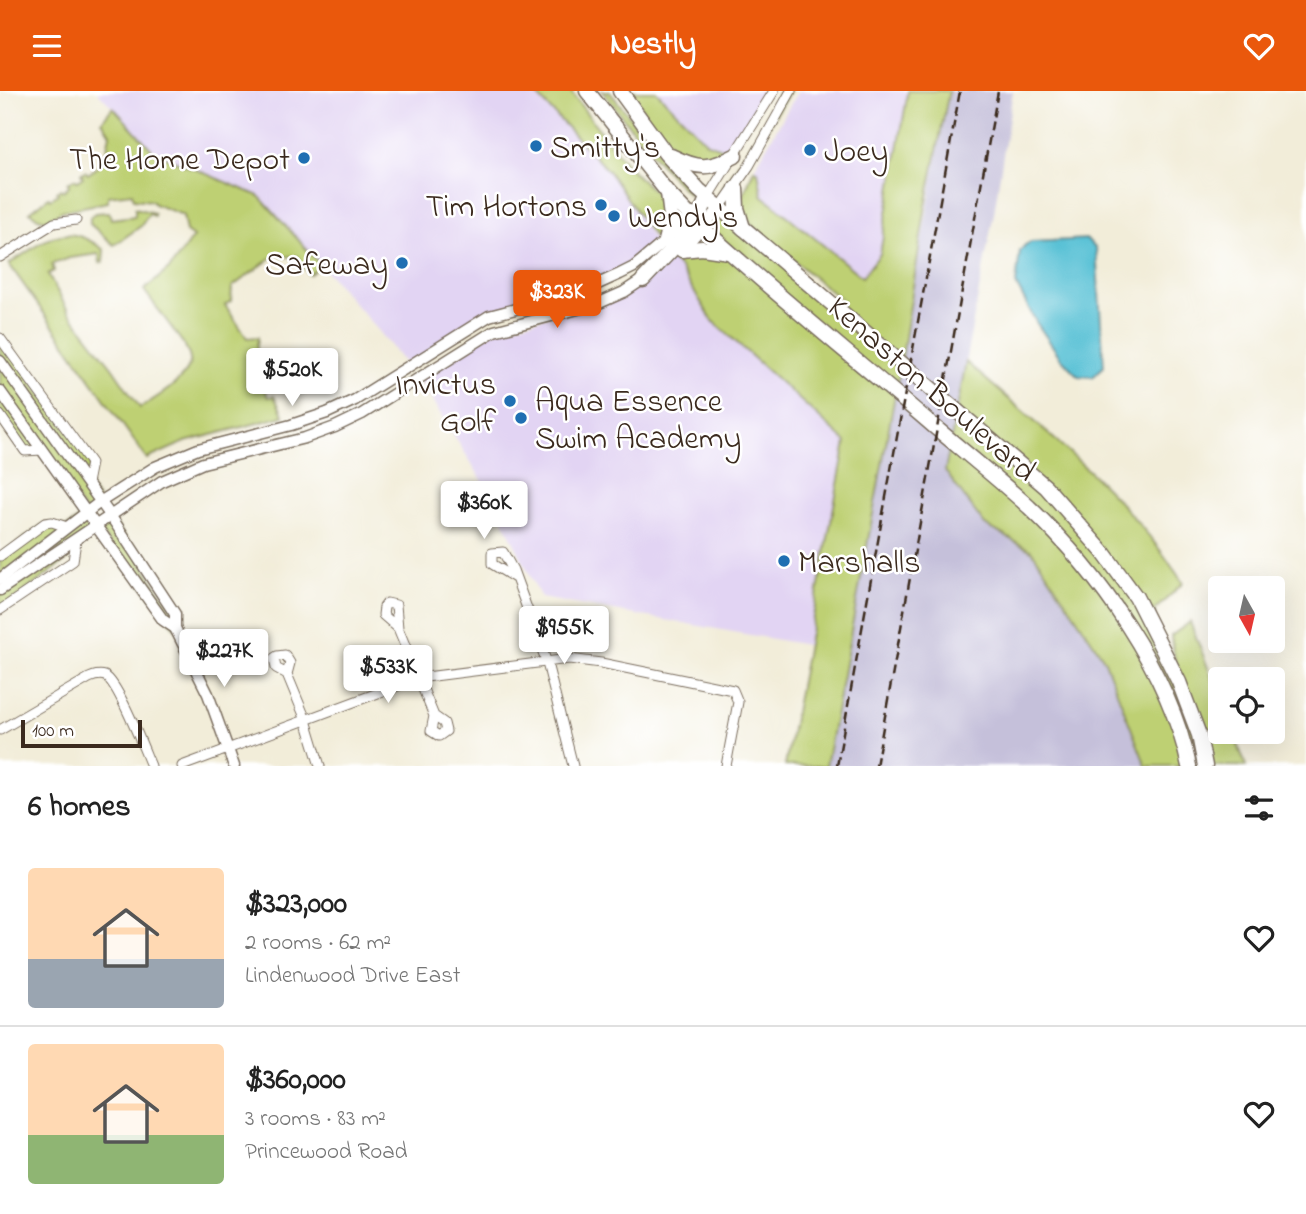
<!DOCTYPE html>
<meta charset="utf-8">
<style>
:root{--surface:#fff;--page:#f6f6f6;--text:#222;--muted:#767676;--line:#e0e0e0;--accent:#ea580c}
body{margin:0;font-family:"Indie Flower",sans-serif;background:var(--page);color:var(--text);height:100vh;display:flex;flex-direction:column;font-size:26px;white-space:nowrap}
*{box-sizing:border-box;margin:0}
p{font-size:23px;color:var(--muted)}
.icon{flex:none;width:38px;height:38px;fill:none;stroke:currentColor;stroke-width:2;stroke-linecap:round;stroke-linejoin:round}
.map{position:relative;height:675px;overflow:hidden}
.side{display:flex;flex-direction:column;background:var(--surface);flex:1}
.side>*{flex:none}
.needle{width:46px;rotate:172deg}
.controls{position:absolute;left:1208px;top:485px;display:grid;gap:14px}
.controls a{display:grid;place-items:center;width:77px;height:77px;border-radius:7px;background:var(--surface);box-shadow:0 7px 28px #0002;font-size:35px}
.scale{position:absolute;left:21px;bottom:18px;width:121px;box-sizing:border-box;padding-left:7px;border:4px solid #3b2a1e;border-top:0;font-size:19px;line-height:24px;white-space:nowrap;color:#3b2a1e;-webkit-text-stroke:5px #fff;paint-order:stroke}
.price{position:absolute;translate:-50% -60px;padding:0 16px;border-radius:7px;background:#fff;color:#222;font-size:23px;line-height:46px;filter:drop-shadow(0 2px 4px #0008)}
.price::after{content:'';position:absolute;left:50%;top:42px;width:21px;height:16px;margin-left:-10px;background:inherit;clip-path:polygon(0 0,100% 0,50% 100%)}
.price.active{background:var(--accent);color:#fff}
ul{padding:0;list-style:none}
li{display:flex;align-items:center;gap:21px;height:175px;padding:0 28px}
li+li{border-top:2px solid var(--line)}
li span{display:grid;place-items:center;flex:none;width:196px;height:140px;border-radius:7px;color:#555}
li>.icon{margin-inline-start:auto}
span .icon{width:84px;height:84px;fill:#fffc;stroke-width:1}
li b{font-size:30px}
h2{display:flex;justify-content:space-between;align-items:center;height:84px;padding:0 28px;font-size:30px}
header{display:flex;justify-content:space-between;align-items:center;height:91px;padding:0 28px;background:var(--accent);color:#fff;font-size:32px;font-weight:800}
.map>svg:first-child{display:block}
.built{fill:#e2d4f3}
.industrial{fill:#c5c0da}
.green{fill:#bed073;stroke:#7c7d48;stroke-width:2}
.water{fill:#58c1d5;stroke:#4a767a;stroke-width:2}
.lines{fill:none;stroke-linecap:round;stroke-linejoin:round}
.minor-casing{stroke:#7b6e5f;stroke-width:11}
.tertiary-casing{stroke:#7b6e5f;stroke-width:13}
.primary-casing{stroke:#7b6e5f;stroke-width:17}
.minor{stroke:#fff;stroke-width:9}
.tertiary{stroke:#fff;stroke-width:10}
.primary{stroke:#fff;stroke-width:14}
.rail{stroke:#3b2a1e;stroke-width:2.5;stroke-dasharray:10 5;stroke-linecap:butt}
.poi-dot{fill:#1f6fb2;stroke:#fff;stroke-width:2.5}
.labels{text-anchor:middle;stroke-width:5;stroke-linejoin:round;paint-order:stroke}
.poi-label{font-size:32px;fill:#3b2a1e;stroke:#fff;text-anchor:start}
.street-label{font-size:32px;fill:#3b2a1e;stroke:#fff}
</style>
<header><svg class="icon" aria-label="menu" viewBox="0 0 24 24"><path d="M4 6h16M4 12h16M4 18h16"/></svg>Nestly<svg class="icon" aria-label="heart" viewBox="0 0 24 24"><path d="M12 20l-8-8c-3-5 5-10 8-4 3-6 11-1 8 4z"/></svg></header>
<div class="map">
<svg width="1306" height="675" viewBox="0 0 1306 675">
<rect width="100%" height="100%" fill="#fff"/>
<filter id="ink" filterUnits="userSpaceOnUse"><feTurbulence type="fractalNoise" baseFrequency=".0143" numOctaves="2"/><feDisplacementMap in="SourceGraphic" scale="14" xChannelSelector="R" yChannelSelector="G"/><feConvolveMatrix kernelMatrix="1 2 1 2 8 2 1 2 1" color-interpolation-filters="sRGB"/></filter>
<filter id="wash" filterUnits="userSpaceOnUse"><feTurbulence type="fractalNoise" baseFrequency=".00686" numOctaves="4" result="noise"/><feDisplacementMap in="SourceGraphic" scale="28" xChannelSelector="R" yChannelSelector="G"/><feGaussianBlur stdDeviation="1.57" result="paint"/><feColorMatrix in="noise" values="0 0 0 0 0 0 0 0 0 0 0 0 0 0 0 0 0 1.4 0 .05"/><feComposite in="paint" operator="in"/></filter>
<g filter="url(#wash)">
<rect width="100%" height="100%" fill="#f2edd9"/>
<g class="built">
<path d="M97 0H533L609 81 658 156 620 183 489 225 407 275 378 239 259 105 154 61Z"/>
<path d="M656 0H766L728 59 707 52Z"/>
<path d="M798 0H908L880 163 862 186 762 103 758 80 754 78Z"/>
<path d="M671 168 679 176 712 229 846 351 807 554 541 507 490 402 418 287 494 240 597 213Z"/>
</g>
<path class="industrial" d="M949 0H1013L994 122 956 319 985 434 1032 460 1104 568 1146 675H826Z"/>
<g class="green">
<path d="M533 0H570C590 26 609 53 631 78 644 94 662 101 667 123H663L659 140 654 146 609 81Z"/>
<path d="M602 0H609L691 101 688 103 651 62Z"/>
<path d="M630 0H656L707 52 728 59C688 98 651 29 630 0Z"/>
<path d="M780 0H790L733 95 723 106 719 103 764 33Z"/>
<path d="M908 0H949L925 120 901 272 826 675H785L846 351 712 229 679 176 671 168 682 159 728 160 703 137 719 118 837 217 843 210 753 136 743 117V105L754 78 758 80 762 104 862 186 880 163Z"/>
<path d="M113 16 154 61 259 105 321 174 309 184 297 165 283 166 278 162 232 196 231 210 225 214 247 247 258 246C254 273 258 282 268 306L274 305 284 325 185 351 147 368 9 173C46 150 63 127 104 159L103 171 100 172 99 163 70 167 52 173 54 180 48 183 68 220 112 276 140 317C154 308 187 289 190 272 191 266 188 261 185 255L144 199 170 177 193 146 186 141 183 124 154 113 152 110 134 108 132 102 108 105V111L62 120 46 129 38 127 30 121 49 106 51 108 58 103 57 101 61 98 63 100 69 95 68 92 74 88 77 90 83 86 81 83 85 80 88 83C104 73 107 61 110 43L102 30Z"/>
<path d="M135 117 154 122V125L149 123 141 135 114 154 90 133V126L95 122 109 121 111 128 135 125Z"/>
<path d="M0 247 91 372 87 392 100 411 87 422 96 435 110 424 175 523V537L96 435 76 450V462L0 519V465L45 432 67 436 86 422 42 359 25 360 0 324Z"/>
<path d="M966 271C1044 339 1127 404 1183 492L1156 518 1152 536 1178 587 1171 545 1190 531 1220 607V640L1233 641 1246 675H1146L1104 568 1032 460 985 434 945 380Z"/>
</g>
<path class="water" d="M1087 148 1096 158 1104 275 1093 286 1078 285 1060 266 1036 231 1016 193 1020 160 1025 154 1031 151Z"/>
</g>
<g filter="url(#ink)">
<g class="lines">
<g class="minor-casing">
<g id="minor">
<path d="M707 107 774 0"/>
<path d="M719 118 749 75 791 0"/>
<path d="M0 166 54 132 76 129"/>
<path d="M0 247 91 372 87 392"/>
<path d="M0 324 25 360 42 359"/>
<path d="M0 465 45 432 52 431 67 436"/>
<path d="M515 487 492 473V462L503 461 513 479 547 572 573 675"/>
<path d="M0 519 73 470 76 450"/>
<path d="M398 537 396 514 387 512 384 516 383 524 398 537 434 625 444 632 446 640 439 645 431 640 434 625"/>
<path d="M287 583 276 577 274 567 277 565 285 564 290 572 287 583 306 629 320 675"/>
<path d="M0 639 89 587C94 585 99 583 105 585 118 591 144 659 151 675"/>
<path d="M182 675 418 587 569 568 601 572 733 599 738 611 726 675"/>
</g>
</g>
<g class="tertiary-casing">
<g id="tertiary">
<path d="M681 160 719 118"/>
<path d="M0 270 110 424 175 523V537L208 603 234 675"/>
<path d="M0 300 163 529 175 537"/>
<path d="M0 488 100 411 155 376 198 358 291 334 327 322 355 309 489 225 580 201 620 183 634 176 658 156 693 122"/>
<path d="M0 499 162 390 203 372 305 347 335 336 362 323 494 240 597 213 624 201 648 185"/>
</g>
</g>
<g class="primary-casing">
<g id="primary">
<path d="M587 0 668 102 690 125C769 199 854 266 936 337 967 363 999 389 1029 416 1099 482 1169 580 1189 675"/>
<path d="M620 0 666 63 699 99 1046 396 1103 461 1136 506 1179 591 1199 644 1205 675"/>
<path d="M671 65C698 78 709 79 735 65"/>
<path d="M736 97 737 117 743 137"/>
<path d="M665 150 671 126 668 102"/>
<path d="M682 159 702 157 729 161"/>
<path d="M643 189 697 132 707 107"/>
</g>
</g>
<use href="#minor" class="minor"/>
<use href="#tertiary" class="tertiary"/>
<use href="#primary" class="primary"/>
<g class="rail">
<path d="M837 675 960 0"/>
<path d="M876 675 998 0"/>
</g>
</g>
</g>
<g class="poi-dot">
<circle cx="536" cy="55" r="7"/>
<circle cx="810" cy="59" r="7"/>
<circle cx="304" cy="67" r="7"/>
<circle cx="601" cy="114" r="7"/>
<circle cx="614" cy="125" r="7"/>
<circle cx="402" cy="172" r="7"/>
<circle cx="510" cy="310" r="7"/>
<circle cx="521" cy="327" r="7"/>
<circle cx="784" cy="470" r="7"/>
</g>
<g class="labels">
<g class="poi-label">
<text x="550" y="66">Smitty's</text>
<text x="824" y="70">Joey</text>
<text x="290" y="78" text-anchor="end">The Home Depot</text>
<text x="587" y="125" text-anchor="end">Tim Hortons</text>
<text x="628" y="136">Wendy's</text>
<text x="388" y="183" text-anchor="end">Safeway</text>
<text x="496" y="303" text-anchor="end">Invictus<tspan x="496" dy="37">Golf</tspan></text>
<text x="535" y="320">Aqua Essence<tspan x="535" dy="37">Swim Academy</tspan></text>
<text x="798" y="481">Marshalls</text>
</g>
<g class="street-label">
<text transform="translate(933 297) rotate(41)" y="11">Kenaston Boulevard</text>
</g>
</g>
</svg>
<div class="controls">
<a><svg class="needle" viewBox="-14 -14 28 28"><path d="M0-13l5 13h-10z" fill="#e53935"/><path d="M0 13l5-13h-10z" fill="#767676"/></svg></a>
<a><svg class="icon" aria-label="locate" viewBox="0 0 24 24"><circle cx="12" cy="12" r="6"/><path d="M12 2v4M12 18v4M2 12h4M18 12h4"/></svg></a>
</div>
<div class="scale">100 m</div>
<b class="price active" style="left:557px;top:239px">$323K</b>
<b class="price" style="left:292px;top:317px">$520K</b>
<b class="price" style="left:484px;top:450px">$360K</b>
<b class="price" style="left:564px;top:575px">$955K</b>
<b class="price" style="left:224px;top:598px">$227K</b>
<b class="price" style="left:388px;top:614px">$533K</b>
</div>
<section class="side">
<h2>6 homes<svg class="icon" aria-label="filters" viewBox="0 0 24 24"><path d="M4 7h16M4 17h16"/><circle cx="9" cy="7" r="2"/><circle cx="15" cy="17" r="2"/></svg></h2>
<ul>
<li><span style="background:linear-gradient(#ffd9b3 65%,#9aa5b1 0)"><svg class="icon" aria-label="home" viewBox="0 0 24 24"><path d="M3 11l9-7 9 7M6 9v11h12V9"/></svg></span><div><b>$323,000</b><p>2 rooms · 62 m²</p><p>Lindenwood Drive East</p></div><svg class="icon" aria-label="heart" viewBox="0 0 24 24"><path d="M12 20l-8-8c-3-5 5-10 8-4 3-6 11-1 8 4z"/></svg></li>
<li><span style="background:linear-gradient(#ffd9b3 65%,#8fb573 0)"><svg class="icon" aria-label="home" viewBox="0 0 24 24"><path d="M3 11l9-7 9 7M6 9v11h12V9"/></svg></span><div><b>$360,000</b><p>3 rooms · 83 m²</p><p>Princewood Road</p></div><svg class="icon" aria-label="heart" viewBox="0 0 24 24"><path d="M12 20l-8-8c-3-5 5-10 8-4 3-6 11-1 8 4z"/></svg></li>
</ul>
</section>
